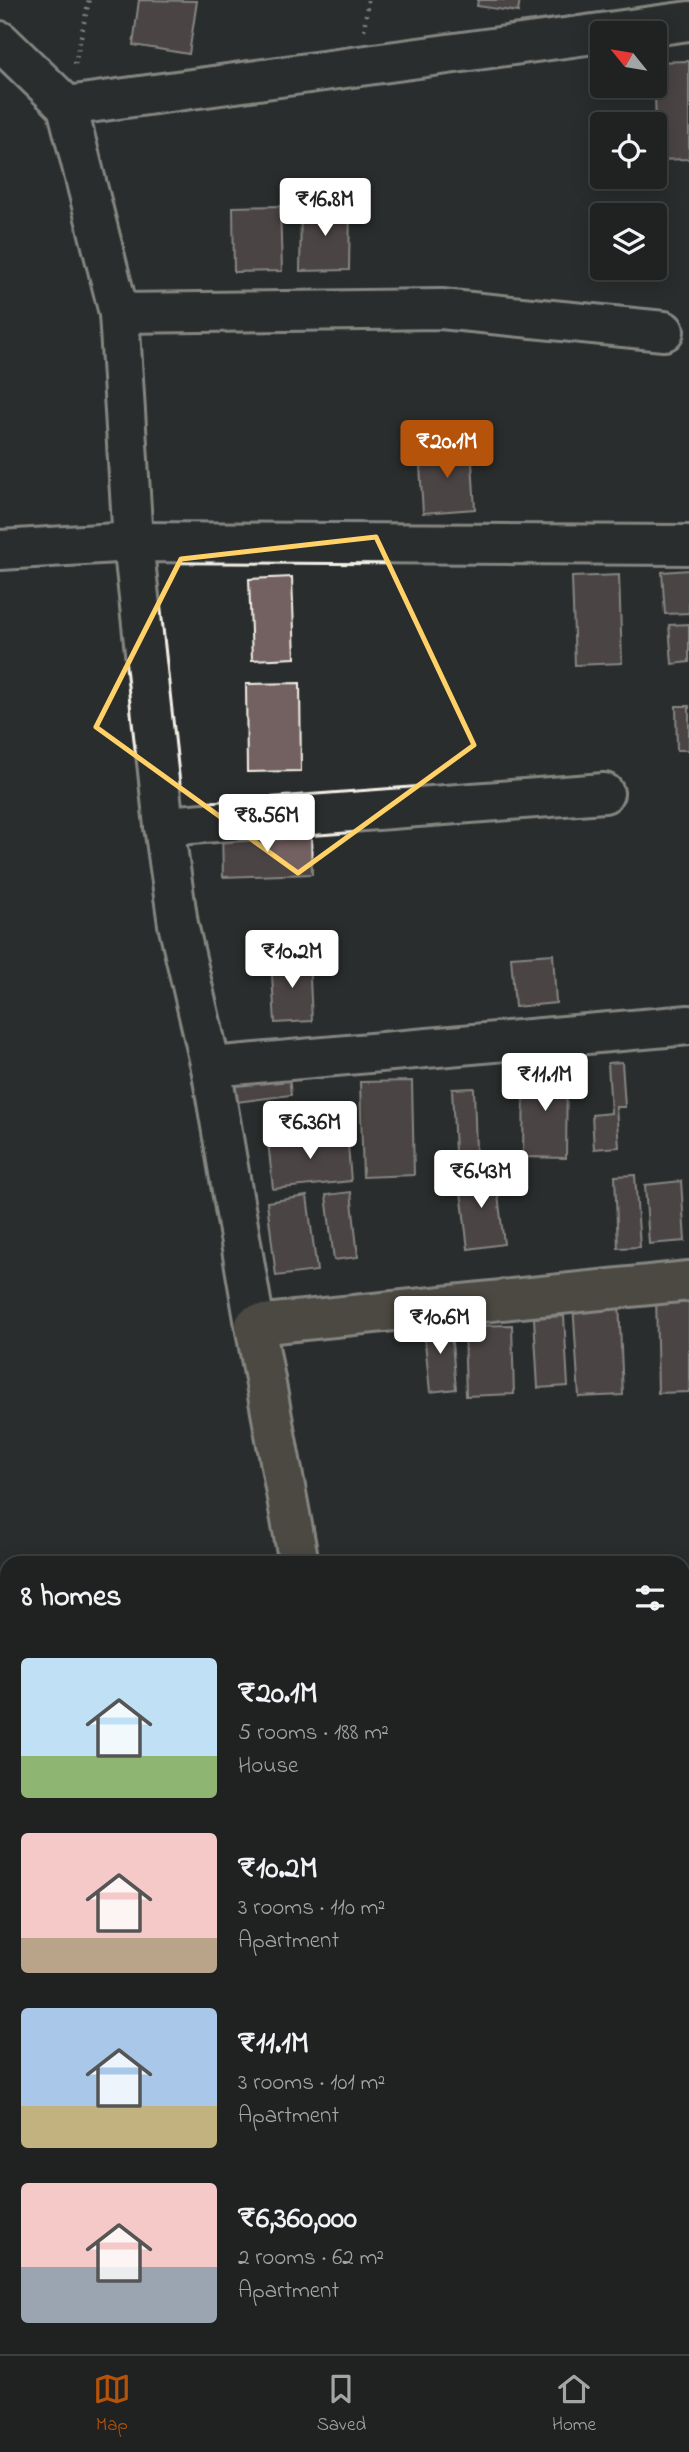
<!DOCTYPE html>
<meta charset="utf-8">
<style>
:root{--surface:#202222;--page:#2d2f2f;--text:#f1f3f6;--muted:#a2a4a5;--line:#3d3f40;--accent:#b45309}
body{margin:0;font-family:"Indie Flower",sans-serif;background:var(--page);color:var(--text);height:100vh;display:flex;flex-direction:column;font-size:26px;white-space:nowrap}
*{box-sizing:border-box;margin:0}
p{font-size:23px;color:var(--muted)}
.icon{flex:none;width:38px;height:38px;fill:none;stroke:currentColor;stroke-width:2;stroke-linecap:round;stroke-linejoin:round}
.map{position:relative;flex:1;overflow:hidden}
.details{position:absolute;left:0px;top:1556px;width:690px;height:800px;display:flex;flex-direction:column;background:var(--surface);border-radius:21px 21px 0 0;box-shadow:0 4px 18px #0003,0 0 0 2px var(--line)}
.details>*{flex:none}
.needle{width:46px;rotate:300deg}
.controls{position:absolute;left:590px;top:21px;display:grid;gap:14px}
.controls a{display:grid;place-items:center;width:77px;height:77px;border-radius:7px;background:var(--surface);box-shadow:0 4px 18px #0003,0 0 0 2px var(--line);font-size:35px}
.price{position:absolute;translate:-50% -60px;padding:0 16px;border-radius:7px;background:#fff;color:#222;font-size:23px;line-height:46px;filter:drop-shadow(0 2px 4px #0008)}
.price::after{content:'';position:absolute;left:50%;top:42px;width:21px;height:16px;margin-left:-10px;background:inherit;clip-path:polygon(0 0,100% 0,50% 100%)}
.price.on{background:var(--accent);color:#fff}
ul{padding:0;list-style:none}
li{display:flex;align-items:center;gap:21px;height:175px;padding:0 21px}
li span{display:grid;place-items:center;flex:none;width:196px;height:140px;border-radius:7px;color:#555}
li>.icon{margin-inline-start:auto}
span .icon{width:84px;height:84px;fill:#fffc;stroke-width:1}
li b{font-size:30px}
h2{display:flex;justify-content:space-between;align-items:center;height:84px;padding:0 21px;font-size:30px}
.tab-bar{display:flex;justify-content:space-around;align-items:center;height:98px;border-top:2px solid var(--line);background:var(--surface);font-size:19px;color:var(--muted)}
.tab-bar a{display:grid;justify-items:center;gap:4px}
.tab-bar .on{color:var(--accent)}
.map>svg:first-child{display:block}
.building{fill:#736060;stroke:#f4f1e8;stroke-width:2}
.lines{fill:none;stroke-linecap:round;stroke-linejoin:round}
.minor-casing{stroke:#f4f1e8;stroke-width:44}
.major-casing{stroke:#f4f1e8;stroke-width:44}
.path{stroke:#f4f1e8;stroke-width:4.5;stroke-dasharray:2 5;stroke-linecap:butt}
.minor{stroke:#2a2d2e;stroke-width:38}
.major{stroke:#736b5a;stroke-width:38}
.marked{fill:none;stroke:#ffd166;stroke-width:5;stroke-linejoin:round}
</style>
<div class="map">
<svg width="689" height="2354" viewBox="0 0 689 2354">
<rect width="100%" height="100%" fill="#2a2d2e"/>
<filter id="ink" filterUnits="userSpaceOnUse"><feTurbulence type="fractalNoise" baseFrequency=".0143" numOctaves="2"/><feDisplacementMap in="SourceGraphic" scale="14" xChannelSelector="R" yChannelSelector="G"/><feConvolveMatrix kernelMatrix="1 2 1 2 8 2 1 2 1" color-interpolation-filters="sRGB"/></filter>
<g filter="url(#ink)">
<g class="building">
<path d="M139 0 197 1 189 54 133 45Z"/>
<path d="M478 0H520L518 12 477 6Z"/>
<path d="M689 61V159L657 160 654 62Z"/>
<path d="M280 206 282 271 234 272 233 207Z"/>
<path d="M301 206 350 207 349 270 300 271Z"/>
<path d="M471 447 475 509 423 513 419 450Z"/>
<path d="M689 570V613L665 614 662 572Z"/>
<path d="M619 575 622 663 575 665 572 577Z"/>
<path d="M292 577 295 658 252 660 249 579Z"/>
<path d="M689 624V662L672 664 669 625Z"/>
<path d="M300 683 301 771 247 772 246 684Z"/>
<path d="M676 706H689V750H677Z"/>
<path d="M311 830 312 874 223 877 222 833Z"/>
<path d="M553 954 556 1003 515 1007 511 957Z"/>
<path d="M309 957 312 1021 275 1023 271 959Z"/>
<path d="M622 1062 625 1107H616L619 1147 594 1149 592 1115 611 1113 608 1063Z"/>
<path d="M288 1067 291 1095 237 1102 233 1074Z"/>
<path d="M524 1068H567L566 1158 523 1157Z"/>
<path d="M412 1081 414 1175 363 1177 360 1082Z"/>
<path d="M474 1088 476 1151 455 1152 452 1089Z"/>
<path d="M347 1133 351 1181 273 1189 268 1141Z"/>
<path d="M495 1170 504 1244 468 1249 459 1175Z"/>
<path d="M635 1175 640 1247 618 1248 615 1176Z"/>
<path d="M681 1181 685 1241 649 1244 645 1185Z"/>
<path d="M351 1192 358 1257 334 1260 326 1195Z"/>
<path d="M307 1196 317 1271 276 1276 267 1202Z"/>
<path d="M656 1294H689V1392L658 1393Z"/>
<path d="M619 1301 623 1395 579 1397 573 1303Z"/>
<path d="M564 1316 568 1386 538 1388 534 1318Z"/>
<path d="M450 1320 456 1389 430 1392 423 1322Z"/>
<path d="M512 1325 514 1394 466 1396 464 1326Z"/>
</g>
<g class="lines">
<g class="minor-casing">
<g id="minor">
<path d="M0 41 67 106 119 313 133 542 164 826 178 924 211 1067 255 1325"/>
<path d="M67 106 689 21"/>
<path d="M119 313 441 309 664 331"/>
<path d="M0 550 133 542 689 545"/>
<path d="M164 826 604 793"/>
<path d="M211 1067 689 1025"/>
<path d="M682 1725 689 1726"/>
</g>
</g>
<g class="major-casing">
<g id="major">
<path d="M299 1563 255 1325 689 1281"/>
<path d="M448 2348 449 2354"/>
</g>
</g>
<g class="path">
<path d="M364 30 368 0"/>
<path d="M75 64 89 0"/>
</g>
<use href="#minor" class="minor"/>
<use href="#major" class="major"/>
</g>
</g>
<path d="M0 0H689V2354H0ZM376 537 474 745 298 873 96 727 181 559Z" fill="#2a2d2e" fill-opacity=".55" fill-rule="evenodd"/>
<path class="marked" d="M376 537 474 745 298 873 96 727 181 559Z"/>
</svg>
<div class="controls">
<a><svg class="needle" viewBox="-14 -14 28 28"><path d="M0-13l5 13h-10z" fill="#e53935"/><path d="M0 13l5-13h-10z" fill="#a2a4a5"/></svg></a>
<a><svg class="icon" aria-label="locate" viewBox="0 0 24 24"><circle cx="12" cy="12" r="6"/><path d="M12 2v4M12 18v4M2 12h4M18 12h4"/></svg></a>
<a><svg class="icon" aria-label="layers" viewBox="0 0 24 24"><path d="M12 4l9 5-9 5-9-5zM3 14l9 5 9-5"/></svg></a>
</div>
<b class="price" style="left:325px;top:238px">₹16.8M</b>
<b class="price on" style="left:447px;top:480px">₹20.1M</b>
<b class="price" style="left:267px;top:854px">₹8.56M</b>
<b class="price" style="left:292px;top:990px">₹10.2M</b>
<b class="price" style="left:545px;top:1113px">₹11.1M</b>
<b class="price" style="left:310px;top:1161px">₹6.36M</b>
<b class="price" style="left:481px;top:1210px">₹6.43M</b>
<b class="price" style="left:440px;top:1356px">₹10.6M</b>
<section class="details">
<h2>8 homes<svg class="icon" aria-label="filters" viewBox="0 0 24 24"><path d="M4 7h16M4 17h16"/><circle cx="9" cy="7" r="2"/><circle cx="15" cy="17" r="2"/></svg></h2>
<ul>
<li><span style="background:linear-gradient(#bfe0f5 70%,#8fb573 0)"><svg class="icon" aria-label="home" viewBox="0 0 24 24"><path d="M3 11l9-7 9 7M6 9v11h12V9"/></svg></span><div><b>₹20.1M</b><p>5 rooms · 188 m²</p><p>House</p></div></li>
<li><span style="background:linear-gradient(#f6c9c9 75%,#b9a48a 0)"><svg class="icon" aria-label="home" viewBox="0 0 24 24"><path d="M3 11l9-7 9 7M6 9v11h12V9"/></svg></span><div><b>₹10.2M</b><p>3 rooms · 110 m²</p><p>Apartment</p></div></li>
<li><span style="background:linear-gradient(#a9c7e8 70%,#c2b280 0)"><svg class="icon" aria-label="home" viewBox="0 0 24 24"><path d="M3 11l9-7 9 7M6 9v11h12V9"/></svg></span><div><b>₹11.1M</b><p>3 rooms · 101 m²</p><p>Apartment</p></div></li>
<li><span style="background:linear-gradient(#f6c9c9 60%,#9aa5b1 0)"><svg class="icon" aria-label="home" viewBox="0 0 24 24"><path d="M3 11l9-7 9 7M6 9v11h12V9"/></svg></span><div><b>₹6,360,000</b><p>2 rooms · 62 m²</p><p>Apartment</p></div></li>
</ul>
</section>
</div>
<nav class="tab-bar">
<a class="on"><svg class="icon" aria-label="map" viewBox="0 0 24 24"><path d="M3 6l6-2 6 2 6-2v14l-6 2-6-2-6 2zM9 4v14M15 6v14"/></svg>Map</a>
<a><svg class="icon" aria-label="saved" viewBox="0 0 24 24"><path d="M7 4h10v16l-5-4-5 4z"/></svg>Saved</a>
<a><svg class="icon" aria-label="home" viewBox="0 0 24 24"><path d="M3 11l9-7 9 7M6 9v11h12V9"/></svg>Home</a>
</nav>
